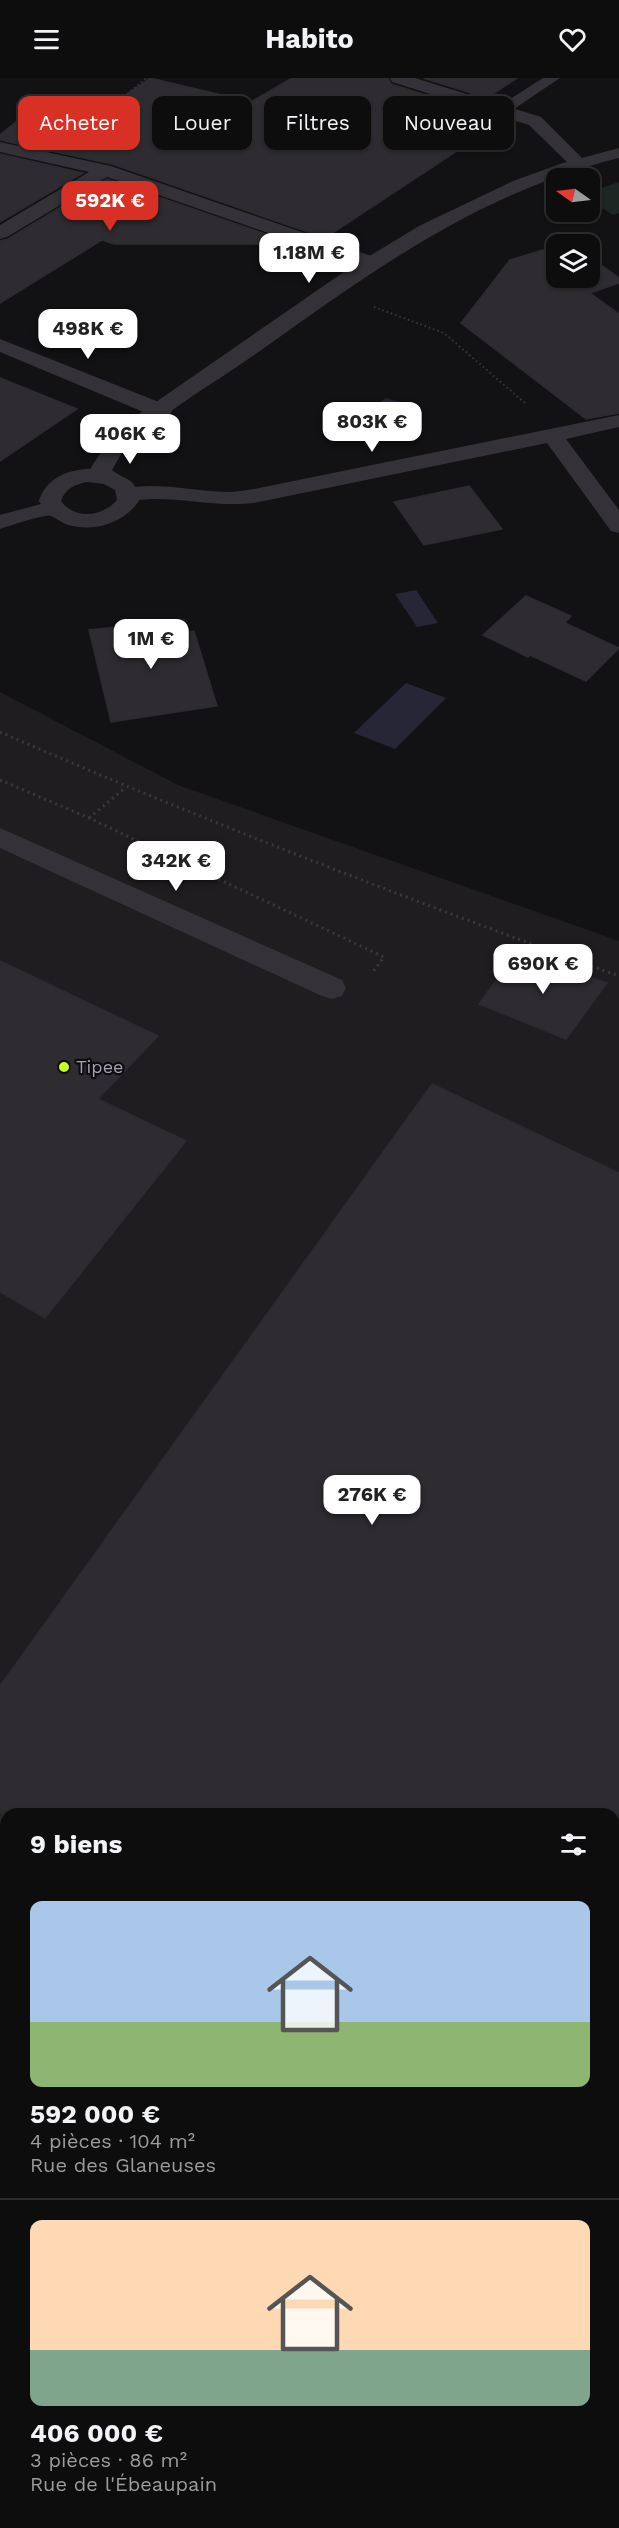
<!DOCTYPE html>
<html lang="fr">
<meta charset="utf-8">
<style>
:root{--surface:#0e0d0e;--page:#171617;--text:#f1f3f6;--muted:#9b9c9e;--line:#2e2d2e;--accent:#d93025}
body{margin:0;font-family:"Work Sans",sans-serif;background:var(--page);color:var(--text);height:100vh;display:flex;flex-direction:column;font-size:22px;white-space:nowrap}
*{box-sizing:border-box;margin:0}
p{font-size:20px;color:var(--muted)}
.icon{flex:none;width:33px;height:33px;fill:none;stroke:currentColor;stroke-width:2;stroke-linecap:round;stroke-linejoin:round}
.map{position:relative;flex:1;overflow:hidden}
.details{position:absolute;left:0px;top:1730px;width:620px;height:722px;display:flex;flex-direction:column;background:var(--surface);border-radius:18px 18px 0 0;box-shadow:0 2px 4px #0004,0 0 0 2px var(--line)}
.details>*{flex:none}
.hud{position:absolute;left:18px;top:18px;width:584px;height:54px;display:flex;gap:12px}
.needle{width:39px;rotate:284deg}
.buttons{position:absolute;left:546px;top:90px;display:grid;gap:12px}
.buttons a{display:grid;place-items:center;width:54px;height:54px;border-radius:12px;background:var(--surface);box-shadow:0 2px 4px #0004,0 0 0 2px var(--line);font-size:30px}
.price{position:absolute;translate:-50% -51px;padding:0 14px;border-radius:12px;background:#fff;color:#222;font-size:20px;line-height:39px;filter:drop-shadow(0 2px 3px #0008)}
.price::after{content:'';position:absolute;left:50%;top:36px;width:18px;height:14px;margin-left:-9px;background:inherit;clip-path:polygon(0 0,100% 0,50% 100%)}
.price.active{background:var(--accent);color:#fff}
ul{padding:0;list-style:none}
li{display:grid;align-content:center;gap:12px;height:318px;padding:0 30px}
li+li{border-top:2px solid var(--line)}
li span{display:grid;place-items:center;height:186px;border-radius:12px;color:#555}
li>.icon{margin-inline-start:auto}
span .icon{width:108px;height:108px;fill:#fffc;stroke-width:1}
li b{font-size:26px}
h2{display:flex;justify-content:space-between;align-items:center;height:72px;padding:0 30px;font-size:26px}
.chip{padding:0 21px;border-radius:12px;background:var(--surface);box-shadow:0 2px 4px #0004,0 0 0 2px var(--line);font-size:21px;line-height:54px}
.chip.active{background:var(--accent);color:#fff}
header{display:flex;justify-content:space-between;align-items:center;height:78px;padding:0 30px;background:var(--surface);font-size:27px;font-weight:700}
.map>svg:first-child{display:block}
.built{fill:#1f1d20;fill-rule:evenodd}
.green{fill:#1d2623}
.water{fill:#272637}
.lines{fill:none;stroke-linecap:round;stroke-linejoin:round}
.stream{fill:#272637;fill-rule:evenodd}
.building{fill:#2e2c30;stroke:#2d2b2f;stroke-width:1.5}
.path-far2{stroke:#3a383f;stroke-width:2;stroke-dasharray:1.5 3;stroke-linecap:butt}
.path-far1{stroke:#3a383f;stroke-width:3;stroke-dasharray:2 4;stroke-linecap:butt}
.path{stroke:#3a383f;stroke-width:5;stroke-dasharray:4 6;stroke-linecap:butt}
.service{fill:#343238;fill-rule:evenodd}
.minor{fill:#343238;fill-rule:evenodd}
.tertiary{fill:#343238;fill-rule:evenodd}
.poi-dot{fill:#c8ff1d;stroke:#0d0c0e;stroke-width:2}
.labels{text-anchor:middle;stroke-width:4.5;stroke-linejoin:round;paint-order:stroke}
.poi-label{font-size:18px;fill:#a6a1b5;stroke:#0d0c0e;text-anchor:start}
</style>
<header><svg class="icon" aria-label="menu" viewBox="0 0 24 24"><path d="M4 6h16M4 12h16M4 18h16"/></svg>Habito<svg class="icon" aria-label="heart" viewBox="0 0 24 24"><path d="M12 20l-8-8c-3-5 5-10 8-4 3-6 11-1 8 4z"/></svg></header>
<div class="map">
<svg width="619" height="2450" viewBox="0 0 619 2450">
<rect width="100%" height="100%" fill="#121113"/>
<path class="built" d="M0 614 178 707 619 863V2450H0ZM6 1736H614V2445H6Z"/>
<g class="green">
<path d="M619 104V135L613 137 590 122V114Z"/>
<path d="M6 2438V2445H420L419 2450H0V2439Z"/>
</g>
<g class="water">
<path d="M386 320 413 328 386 349 364 352 352 344Z"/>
<path d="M416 512 438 545 417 549 395 516Z"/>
<path d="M406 605 446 620 395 671 354 655Z"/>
</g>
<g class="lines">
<path class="stream" d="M437 2445H461L460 2450H436Z"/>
</g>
<g class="building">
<path d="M150 0 251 24 292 0H388L391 6 470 31 450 44 492 38 504 42 325 160 112 86 0 62V57L49 17 109 29Z"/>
<path d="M423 0H517L487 20Z"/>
<path d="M0 76 83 95 0 144Z"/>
<path d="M107 101 294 166H114L102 162 0 225V163L8 161Z"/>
<path d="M556 168V200H590V179L619 200V205L590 215 619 236V335L586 341 461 245 510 182Z"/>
<path d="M0 300 77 331 0 383Z"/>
<path d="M469 408 502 451 424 467 394 424Z"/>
<path d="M526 518 571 538 565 545 619 570 586 603 530 577 528 579 483 557Z"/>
<path d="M184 542 188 554 194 553 217 628 111 644 89 552Z"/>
<path d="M515 876 607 905 566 961 479 926Z"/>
<path d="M0 883 158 958 98 1021 186 1063 45 1240 0 1214Z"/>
<path d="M432 1006 619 1095V1736H0V1608Z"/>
</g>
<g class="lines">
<g class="path-far2">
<path d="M87 52 146 0"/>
<path d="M374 229 444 255 525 325"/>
</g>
<g class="path-far1">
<path d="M0 654C204 743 410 822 619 898"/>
<path d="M0 702 89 740 384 879 372 895"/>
<path d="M89 740 125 710"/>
</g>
<g class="path">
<path d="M614 2243 619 2219"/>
<path d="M614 2327 619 2320"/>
<path d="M326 2445V2450"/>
<path d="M571 2450 572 2445"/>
</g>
<path class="service" d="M543 0H560L508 35H498L496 32 498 29Z"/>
<g class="minor">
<path d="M390 0H415L541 39 588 86 585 90H573L529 47 392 4Z"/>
<path d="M0 64 111 88 380 181 383 185 380 189H366L107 99 7 159 0 161V147L89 94 0 74Z"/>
<path d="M0 261 169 328 172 333 169 338 161 339 153 338 0 274Z"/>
<path d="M619 337V349L566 361 619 432V455L611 453 547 365 254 425C217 429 190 421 154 421 143 421 132 424 121 421L118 416 121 411C156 403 191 413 226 414 235 414 245 412 254 411Z"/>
<path d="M0 750 342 902 346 910 342 918 332 921 322 918 0 770Z"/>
</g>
<path class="tertiary" d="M619 70V80C479 115 375 191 260 273 226 297 189 319 155 345L124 371 112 392C127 404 136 398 139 423 123 446 94 454 68 447 62 445 56 440 51 438 43 436 10 448 0 451V437L41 426 39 423C45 401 68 391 90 391L109 362 140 335 348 191 419 148 513 103 563 85ZM87 404 104 406 115 412 117 422C102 439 75 442 61 423 65 411 75 406 87 404Z"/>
</g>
<circle class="poi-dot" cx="64" cy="989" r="6"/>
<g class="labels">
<g class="poi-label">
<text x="76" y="995">Tipee</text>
</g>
</g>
</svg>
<div class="buttons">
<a><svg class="needle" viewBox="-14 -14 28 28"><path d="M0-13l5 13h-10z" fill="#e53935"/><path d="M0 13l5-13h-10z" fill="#9b9c9e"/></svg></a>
<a><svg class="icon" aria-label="layers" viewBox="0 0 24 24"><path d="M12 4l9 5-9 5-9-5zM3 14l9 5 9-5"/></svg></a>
</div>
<b class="price active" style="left:110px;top:154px">592K €</b>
<b class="price" style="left:309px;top:206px">1.18M €</b>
<b class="price" style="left:88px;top:282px">498K €</b>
<b class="price" style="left:372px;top:375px">803K €</b>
<b class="price" style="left:130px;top:387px">406K €</b>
<b class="price" style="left:151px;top:592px">1M €</b>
<b class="price" style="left:176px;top:814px">342K €</b>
<b class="price" style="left:543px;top:917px">690K €</b>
<b class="price" style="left:372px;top:1448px">276K €</b>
<div class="hud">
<a class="chip active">Acheter</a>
<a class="chip">Louer</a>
<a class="chip">Filtres</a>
<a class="chip">Nouveau</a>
</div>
<section class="details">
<h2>9 biens<svg class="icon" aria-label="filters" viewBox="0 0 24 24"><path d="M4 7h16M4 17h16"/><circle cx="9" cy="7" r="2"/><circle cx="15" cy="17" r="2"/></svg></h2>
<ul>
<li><span style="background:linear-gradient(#a9c7e8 65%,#8fb573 0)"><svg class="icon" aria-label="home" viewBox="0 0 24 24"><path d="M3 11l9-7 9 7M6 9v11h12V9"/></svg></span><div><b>592 000 €</b><p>4 pièces · 104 m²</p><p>Rue des Glaneuses</p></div></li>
<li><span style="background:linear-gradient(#ffd9b3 70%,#7fa58c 0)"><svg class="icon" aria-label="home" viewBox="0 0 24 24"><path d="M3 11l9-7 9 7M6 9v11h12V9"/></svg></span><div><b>406 000 €</b><p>3 pièces · 86 m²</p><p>Rue de l'Ébeaupain</p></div></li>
</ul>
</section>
</div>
